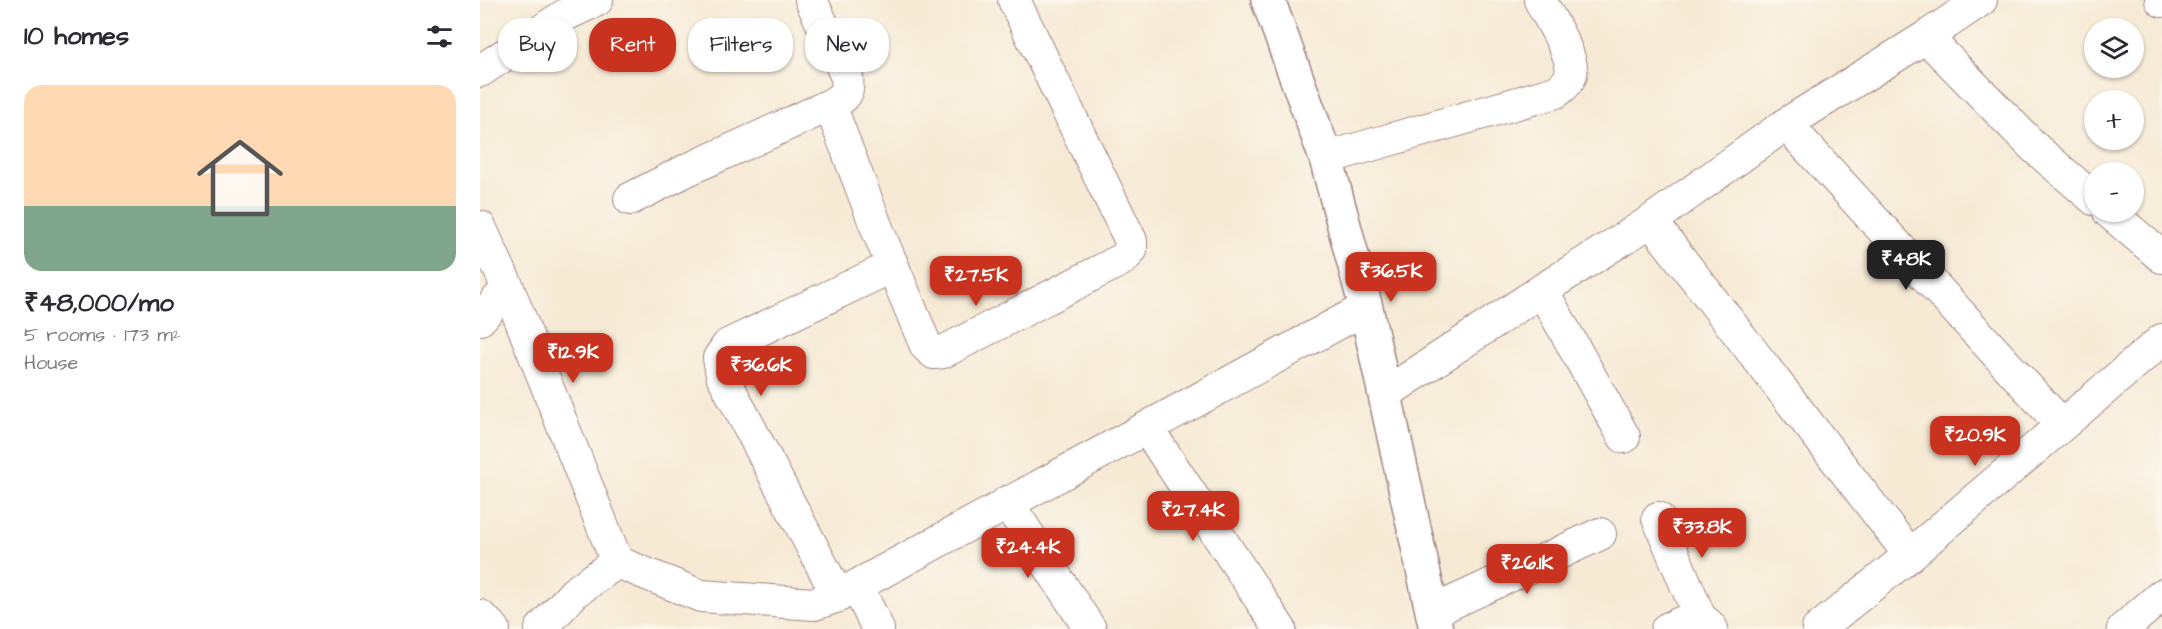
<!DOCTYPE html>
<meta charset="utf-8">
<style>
:root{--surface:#fff;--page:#f2f2f3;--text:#2b2b33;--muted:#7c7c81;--line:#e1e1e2;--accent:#c8321e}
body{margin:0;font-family:"Architects Daughter",sans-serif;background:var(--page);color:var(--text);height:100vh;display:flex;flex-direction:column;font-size:22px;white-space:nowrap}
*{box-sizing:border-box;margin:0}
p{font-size:20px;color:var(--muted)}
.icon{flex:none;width:33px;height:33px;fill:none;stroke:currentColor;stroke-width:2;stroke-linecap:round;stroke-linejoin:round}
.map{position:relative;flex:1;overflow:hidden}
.details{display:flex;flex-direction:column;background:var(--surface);width:480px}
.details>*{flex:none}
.guide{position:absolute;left:18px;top:18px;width:570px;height:54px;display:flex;gap:12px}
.tools{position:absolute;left:1604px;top:18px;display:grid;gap:12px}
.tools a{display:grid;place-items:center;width:60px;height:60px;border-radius:50%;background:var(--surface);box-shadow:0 2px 4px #0004;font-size:30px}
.price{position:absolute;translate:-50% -51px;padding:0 14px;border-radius:12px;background:var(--accent);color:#fff;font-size:20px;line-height:39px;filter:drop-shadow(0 2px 3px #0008)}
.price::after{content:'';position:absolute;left:50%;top:36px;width:18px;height:14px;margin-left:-9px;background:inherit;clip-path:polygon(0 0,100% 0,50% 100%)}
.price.current{background:#222;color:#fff}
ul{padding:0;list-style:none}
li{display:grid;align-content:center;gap:12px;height:318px;padding:0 24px}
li+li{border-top:2px solid var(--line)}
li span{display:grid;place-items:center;height:186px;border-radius:18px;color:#555}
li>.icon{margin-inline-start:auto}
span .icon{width:108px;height:108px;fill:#fffc;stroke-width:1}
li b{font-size:26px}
h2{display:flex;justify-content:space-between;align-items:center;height:72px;padding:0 24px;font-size:26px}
.chip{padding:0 21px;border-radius:24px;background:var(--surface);box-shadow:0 2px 4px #0004;font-size:21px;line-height:54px}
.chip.current{background:var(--accent);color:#fff}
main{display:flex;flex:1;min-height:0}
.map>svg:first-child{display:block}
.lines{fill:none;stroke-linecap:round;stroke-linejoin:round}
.minor-casing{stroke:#a08480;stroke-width:34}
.tertiary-casing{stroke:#a08480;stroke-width:36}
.minor{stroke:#fff;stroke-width:32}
.tertiary{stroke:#fff;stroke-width:33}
</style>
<main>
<section class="details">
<h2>10 homes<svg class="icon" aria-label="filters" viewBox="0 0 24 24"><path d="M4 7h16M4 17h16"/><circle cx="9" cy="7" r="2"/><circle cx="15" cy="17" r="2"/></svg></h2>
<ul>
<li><span style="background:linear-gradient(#ffd9b3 65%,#7fa58c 0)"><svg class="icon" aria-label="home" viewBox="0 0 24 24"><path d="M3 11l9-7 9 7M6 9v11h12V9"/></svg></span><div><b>₹48,000/mo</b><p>5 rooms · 173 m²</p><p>House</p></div></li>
</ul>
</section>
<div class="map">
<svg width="1682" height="629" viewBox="0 0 1682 629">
<rect width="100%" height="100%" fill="#fbf7ec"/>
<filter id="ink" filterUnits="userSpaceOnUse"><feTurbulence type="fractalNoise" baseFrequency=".0167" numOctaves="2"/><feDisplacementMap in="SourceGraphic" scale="12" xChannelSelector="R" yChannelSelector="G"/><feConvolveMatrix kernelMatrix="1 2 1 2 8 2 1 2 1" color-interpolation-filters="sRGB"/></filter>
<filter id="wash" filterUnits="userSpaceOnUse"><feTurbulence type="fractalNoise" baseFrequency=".008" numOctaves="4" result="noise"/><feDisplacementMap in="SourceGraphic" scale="24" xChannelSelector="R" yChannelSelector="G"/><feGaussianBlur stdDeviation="1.35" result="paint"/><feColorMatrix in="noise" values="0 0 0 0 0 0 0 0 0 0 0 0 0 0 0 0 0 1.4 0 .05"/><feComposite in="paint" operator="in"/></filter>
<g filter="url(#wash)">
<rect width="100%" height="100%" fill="#f6ead5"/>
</g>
<g filter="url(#ink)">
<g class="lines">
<g class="minor-casing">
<g id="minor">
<path d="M331 0 367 77C369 96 366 96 350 105L398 231 446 346 454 353 463 352 643 259 651 250V241L534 0"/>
<path d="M1681 0 1682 1"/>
<path d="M1446 37 1555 148 1614 199"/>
<path d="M0 71 87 14 117 0"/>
<path d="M1306 124 1582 425"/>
<path d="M846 158 1076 92C1082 88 1089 82 1091 74 1095 58 1068 16 1060 0"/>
<path d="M150 199 207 170 350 105"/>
<path d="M1629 212 1682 257"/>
<path d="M1171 221 1430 555"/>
<path d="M0 227 28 288 137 562"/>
<path d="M1062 290 1144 437"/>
<path d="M0 319 28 288"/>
<path d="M905 394 1062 290 1171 221 1306 124 1446 37 1501 0"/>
<path d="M667 428 800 629"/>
<path d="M527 502 610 629"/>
<path d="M1178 518 1221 620"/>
<path d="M377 586 398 629"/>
<path d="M358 596 242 375 239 358 248 345 413 266"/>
<path d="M952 612 1120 534"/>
<path d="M0 616 14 629"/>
<path d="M61 629 94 593 137 562 221 596 334 604 358 596 886 308"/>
<path d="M1187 629C1202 622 1220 611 1232 629"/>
<path d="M1338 629 1430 555 1682 340"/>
<path d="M1643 629 1682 595"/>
</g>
</g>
<g class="tertiary-casing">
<path id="tertiary" d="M788 0 846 158 886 308 956 629"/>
</g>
<use href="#minor" class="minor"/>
<use href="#tertiary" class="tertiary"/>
</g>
</g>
</svg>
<div class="tools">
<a><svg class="icon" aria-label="layers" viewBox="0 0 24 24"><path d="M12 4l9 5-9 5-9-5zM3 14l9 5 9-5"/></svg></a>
<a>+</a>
<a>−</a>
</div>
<b class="price current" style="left:1426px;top:291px">₹48K</b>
<b class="price" style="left:911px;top:303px">₹36.5K</b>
<b class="price" style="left:496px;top:307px">₹27.5K</b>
<b class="price" style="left:93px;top:384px">₹12.9K</b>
<b class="price" style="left:281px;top:397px">₹36.6K</b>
<b class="price" style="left:1495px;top:467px">₹20.9K</b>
<b class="price" style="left:713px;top:542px">₹27.4K</b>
<b class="price" style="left:1222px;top:559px">₹33.8K</b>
<b class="price" style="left:548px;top:579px">₹24.4K</b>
<b class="price" style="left:1047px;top:595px">₹26.1K</b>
<div class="guide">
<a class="chip">Buy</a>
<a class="chip current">Rent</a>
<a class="chip">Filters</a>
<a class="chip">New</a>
</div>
</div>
</main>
